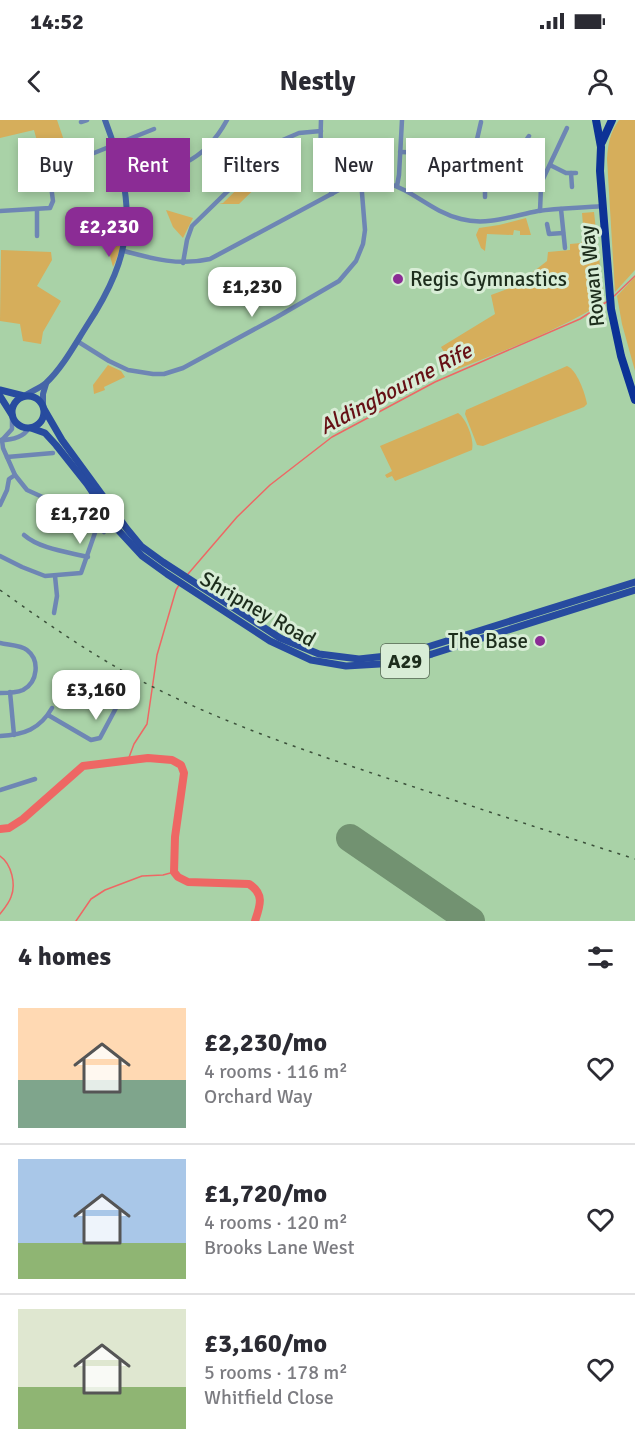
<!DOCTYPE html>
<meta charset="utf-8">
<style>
:root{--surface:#fff;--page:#f2f2f3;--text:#2b2b33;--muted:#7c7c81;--line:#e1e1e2;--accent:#8b2c95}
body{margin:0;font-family:Signika,sans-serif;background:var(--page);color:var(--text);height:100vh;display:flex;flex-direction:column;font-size:22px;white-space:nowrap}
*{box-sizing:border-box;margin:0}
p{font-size:20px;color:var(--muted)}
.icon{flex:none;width:33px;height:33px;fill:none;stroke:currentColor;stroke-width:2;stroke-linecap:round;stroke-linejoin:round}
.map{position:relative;height:801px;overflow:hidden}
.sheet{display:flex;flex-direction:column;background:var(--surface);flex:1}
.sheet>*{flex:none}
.guide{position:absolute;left:18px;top:18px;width:600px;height:54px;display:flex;gap:12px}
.price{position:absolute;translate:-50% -51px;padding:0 14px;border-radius:12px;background:#fff;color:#222;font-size:20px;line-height:39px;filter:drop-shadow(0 2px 3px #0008)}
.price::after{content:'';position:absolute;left:50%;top:36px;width:18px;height:14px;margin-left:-9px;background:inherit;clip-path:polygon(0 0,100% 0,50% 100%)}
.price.on{background:var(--accent);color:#fff}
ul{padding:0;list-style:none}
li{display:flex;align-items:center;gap:18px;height:150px;padding:0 18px}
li+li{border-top:2px solid var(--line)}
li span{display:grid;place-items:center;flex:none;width:168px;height:120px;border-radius:0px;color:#555}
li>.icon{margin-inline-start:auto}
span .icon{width:72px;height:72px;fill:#fffc;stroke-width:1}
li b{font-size:26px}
h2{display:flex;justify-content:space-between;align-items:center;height:72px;padding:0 18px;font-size:26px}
.pill{padding:0 21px;border-radius:0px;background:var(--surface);box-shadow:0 3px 9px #0003;font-size:21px;line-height:54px}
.pill.on{background:var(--accent);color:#fff}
.status{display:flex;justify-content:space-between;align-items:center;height:42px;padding:0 30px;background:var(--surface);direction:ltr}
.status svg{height:16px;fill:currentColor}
header{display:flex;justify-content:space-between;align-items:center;height:78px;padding:0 18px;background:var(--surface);font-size:27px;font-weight:700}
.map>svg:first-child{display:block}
.green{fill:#d6ae5b}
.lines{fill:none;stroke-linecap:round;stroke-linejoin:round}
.stream{stroke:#ee6764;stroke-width:1.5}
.river{stroke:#ee6764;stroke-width:8}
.runway{stroke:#729271;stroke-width:28}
.street{stroke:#6e86b4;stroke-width:4.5}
.secondary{stroke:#4565a8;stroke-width:6}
.primary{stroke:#274b9f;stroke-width:7}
.highway{stroke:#0c3296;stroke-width:8}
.rail{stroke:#3c513b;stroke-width:1.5;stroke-dasharray:3 6;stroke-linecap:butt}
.poi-dot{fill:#8b2c95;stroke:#d8edd6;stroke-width:2}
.labels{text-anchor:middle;stroke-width:6;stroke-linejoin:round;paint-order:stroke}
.shield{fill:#d8edd6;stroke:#556754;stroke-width:1.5}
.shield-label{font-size:20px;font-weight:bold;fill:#1d2d1c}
.street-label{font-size:21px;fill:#1d2d1c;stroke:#d8edd6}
.poi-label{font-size:21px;fill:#1d2d1c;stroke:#d8edd6;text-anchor:start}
.water-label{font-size:22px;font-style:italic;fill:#661015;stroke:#d8edd6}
</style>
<div class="status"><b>14:52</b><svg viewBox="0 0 49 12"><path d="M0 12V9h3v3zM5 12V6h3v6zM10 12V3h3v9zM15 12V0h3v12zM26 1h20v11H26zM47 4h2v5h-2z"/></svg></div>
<header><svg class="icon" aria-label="back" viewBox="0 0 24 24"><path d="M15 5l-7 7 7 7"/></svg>Nestly<svg class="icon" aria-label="person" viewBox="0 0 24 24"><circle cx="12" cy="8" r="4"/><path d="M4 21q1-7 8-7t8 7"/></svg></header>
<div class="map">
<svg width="635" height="801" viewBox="0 0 635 801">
<rect width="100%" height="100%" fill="#a9d2a7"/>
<g class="green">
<path d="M0 0H57L70 38 44 47 34 10 0 18Z"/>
<path d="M619 0H635V150L615 172 607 39C608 23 610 13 619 0Z"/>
<path d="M271 32 274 35 272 52 239 84H219L223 83 271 36Z"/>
<path d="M166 90 193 98 183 118 173 107Z"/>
<path d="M594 92 604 182C557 211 506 230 455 250L441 227 495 194 491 175 515 166 547 141 548 132 570 130V124L581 123 584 117 582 93Z"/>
<path d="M120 93C128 106 119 135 113 147L100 98Z"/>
<path d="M526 98 531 115H520V111L514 110 513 115 487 114 485 131 481 128 476 115 479 108 499 105Z"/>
<path d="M1 130 51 132 52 140 37 166 61 181 43 212 41 224 23 221 20 204 0 201Z"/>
<path d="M635 157V251L622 204 617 176Z"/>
<path d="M108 245 121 251 125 257 104 267 105 270 94 274 93 265Z"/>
<path d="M567 246C577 250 585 273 587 284L584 287 483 326 477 325 465 294 466 290Z"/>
<path d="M458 293C466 298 475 320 472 330L395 361 392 356 387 358 385 355 392 351 380 326Z"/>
</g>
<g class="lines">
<g class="stream">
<path d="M612 178 635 156"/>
<path d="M188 454 237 397 270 365 332 317 435 262 580 199 608 181"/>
<path d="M128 640 134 624 147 604 157 535 176 470 179 465"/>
<path d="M0 736C12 744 16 765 11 777 9 783 4 789 0 794"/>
<path d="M76 801 91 779 105 770 142 756 163 755 174 752"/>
</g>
<path class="river" d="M0 709 9 708 23 699 83 646 148 638 172 640 181 645 184 653 175 717 174 752 178 757 188 762 249 764C265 774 260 786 255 801"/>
<path class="runway" d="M350 718 471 801"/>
<g class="street">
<path d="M321 0C320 27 320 49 332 74"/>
<path d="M81 2 87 0"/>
<path d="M481 2 475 28 477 34 509 45 542 62"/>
<path d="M400 32 434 33"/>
<path d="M509 45 529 16"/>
<path d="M550 45 566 53H576"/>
<path d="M23 46 49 52"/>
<path d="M571 53 572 67"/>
<path d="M124 58C172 50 202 46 227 0"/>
<path d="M397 66 399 55 402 0"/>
<path d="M485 77V60L497 41"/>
<path d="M561 89 565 128"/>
<path d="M0 91 50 88 53 81 49 51 154 9"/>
<path d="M540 91 541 67 543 59 567 8"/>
<path d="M547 104 549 114 563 113"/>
<path d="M37 116V90"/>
<path d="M124 131C153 139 180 146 210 139L350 64C402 51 418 88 461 99 487 106 512 96 538 91 559 88 581 88 603 86"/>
<path d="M183 143 187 120 192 106 278 22 299 13 321 11"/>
<path d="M77 221 109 241 128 250 153 254H164L183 248 277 197 339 161 356 141 363 124 365 110 361 61"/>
<path d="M0 320C11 320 23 318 29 308"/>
<path d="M2 320 3 328 15 355 27 370 80 394 104 412"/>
<path d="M2 320 12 309V296"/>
<path d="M7 337 53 333"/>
<path d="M0 385 7 370 9 359 15 355"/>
<path d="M24 415C40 429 68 432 88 437"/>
<path d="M0 436 22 447 45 456 81 453 97 407"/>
<path d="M54 493 57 476 55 456"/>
<path d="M0 523C8 525 21 525 27 530 40 540 38 562 23 570 16 573 7 573 0 573"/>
<path d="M10 572 14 615"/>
<path d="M48 595 91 620 100 618 116 588 114 580 77 560"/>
<path d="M0 616C24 615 40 609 52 588"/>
<path d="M0 670 35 659"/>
</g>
<g class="secondary">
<path d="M26 275C32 271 40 268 46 263 62 248 74 226 86 207 136 131 137 85 105 0"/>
<path d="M43 285V274L46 264"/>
</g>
<g class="primary">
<path d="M0 270 24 276"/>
<circle cx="28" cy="292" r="16"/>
<path d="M0 276 12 295"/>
<path d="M44 289 62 320 127 409 141 426 163 442 280 518 319 534 359 539 405 534 635 462"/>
<path d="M31 308 45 313 56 325 87 364 118 410 142 436 167 454 270 521 311 540 346 546 397 543 432 534 635 470"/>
</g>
<g class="highway">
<path d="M596 0 601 27 600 51 611 189 621 236 635 280"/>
<path d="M602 22 612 0"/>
</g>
<path class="rail" d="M0 470C49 505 99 540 153 567 233 607 317 635 402 663 480 689 557 714 635 739"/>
</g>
<g class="poi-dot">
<circle cx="398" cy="159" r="6"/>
<circle cx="540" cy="521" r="6"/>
</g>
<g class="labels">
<rect class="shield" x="381" y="524" width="48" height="34" rx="4.5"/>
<g class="shield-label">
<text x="405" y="548">A29</text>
</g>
<g class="street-label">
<text transform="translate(592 156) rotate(-96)" y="7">Rowan Way</text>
<text transform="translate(258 489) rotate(30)" y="7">Shripney Road</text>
</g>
<g class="poi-label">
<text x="410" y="166">Regis Gymnastics</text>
<text x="528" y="528" text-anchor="end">The Base</text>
</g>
<g class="water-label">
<text transform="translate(395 268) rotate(-28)" y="8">Aldingbourne Rife</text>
</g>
</g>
</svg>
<b class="price on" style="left:109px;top:138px">£2,230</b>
<b class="price" style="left:252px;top:198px">£1,230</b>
<b class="price" style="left:80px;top:425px">£1,720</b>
<b class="price" style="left:96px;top:601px">£3,160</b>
<div class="guide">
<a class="pill">Buy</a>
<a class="pill on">Rent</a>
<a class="pill">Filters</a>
<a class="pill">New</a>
<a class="pill">Apartment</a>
</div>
</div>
<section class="sheet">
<h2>4 homes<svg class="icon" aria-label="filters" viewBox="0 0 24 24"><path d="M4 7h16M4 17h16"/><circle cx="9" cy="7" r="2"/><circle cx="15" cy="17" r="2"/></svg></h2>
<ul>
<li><span style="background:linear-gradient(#ffd9b3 60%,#7fa58c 0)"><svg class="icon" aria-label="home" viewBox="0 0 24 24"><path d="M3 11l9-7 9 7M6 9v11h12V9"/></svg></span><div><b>£2,230/mo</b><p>4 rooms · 116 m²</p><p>Orchard Way</p></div><svg class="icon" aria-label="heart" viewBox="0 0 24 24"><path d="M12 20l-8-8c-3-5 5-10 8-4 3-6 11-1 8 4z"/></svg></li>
<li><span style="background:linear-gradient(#a9c7e8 70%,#8fb573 0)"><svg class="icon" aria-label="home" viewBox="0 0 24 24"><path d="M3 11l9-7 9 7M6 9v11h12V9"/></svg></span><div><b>£1,720/mo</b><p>4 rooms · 120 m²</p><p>Brooks Lane West</p></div><svg class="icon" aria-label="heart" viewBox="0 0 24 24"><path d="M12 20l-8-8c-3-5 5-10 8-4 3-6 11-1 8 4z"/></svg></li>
<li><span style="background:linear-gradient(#dfe7d0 65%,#8fb573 0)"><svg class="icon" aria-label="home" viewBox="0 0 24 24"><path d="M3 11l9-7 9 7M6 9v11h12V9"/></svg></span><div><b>£3,160/mo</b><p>5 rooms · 178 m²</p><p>Whitfield Close</p></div><svg class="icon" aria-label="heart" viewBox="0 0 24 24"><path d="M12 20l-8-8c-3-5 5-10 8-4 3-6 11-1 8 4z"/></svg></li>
</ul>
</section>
